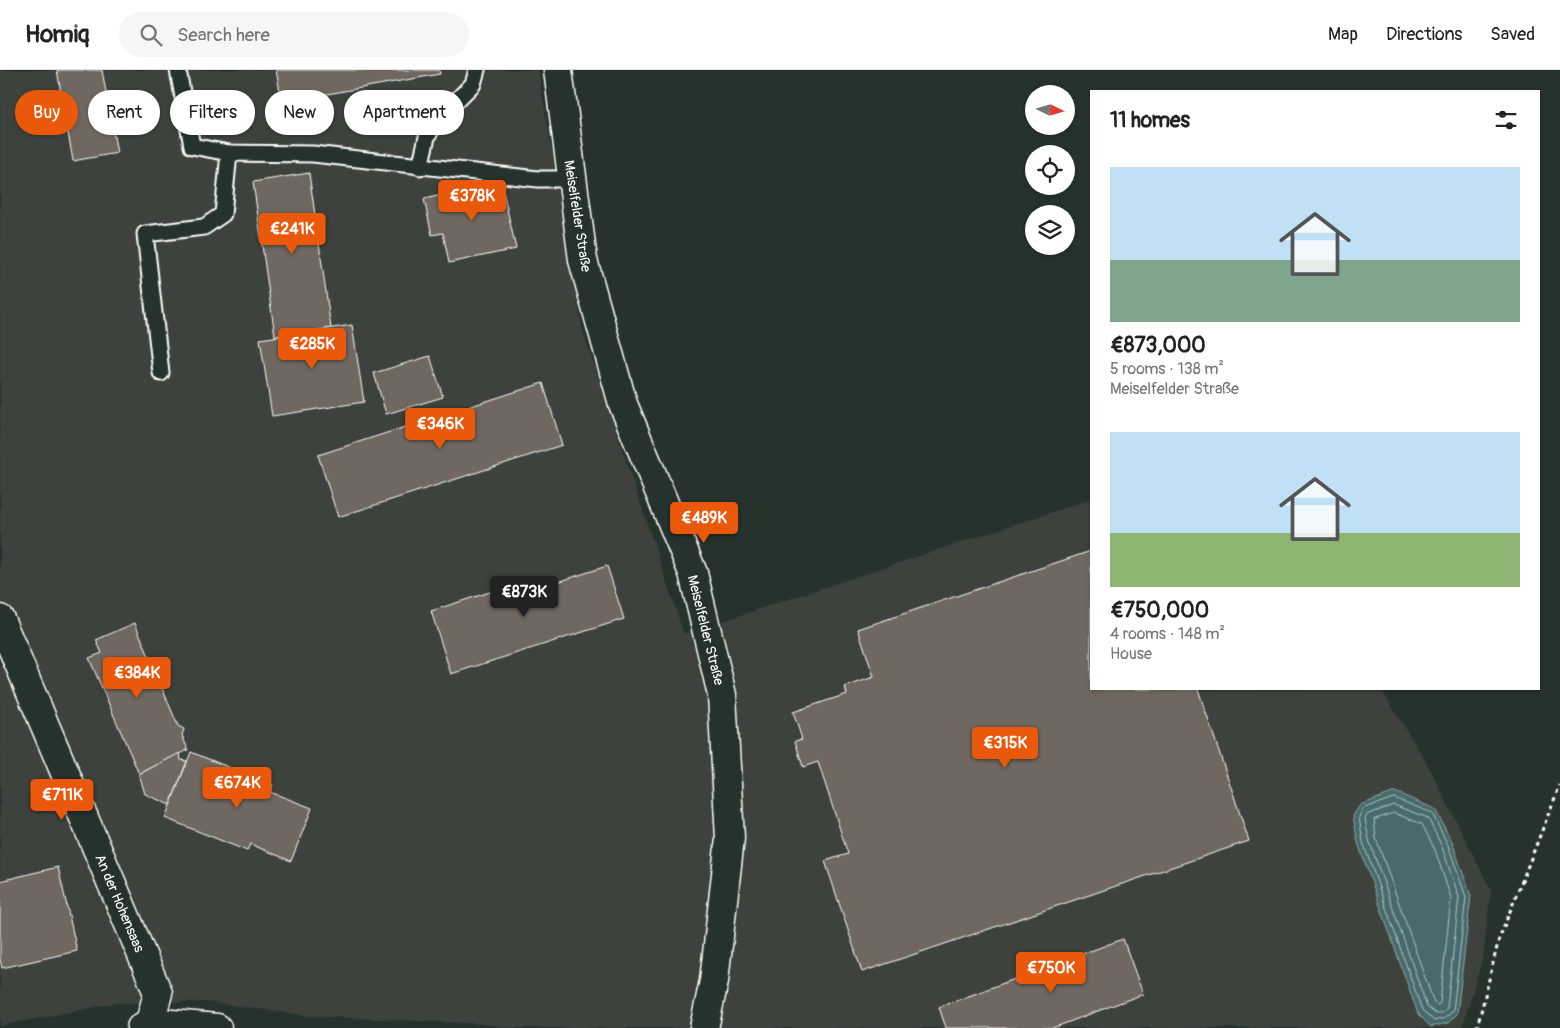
<!DOCTYPE html>
<meta charset="utf-8">
<style>
:root{--surface:#fff;--page:#f6f6f6;--text:#222;--muted:#767676;--line:#e0e0e0;--accent:#ea580c}
body{margin:0;font-family:Pangolin,sans-serif;background:var(--page);color:var(--text);height:100vh;display:flex;flex-direction:column;font-size:19px;white-space:nowrap}
*{box-sizing:border-box;margin:0}
p{font-size:16px;color:var(--muted)}
.icon{flex:none;width:28px;height:28px;fill:none;stroke:currentColor;stroke-width:2;stroke-linecap:round;stroke-linejoin:round}
.map{position:relative;flex:1;overflow:hidden}
.side{position:absolute;left:1090px;top:20px;width:450px;height:600px;display:flex;flex-direction:column;background:var(--surface);border-radius:0px;box-shadow:0 1px 4px #0004}
.side>*{flex:none}
.hud{position:absolute;left:15px;top:20px;width:475px;height:45px;display:flex;gap:10px}
.needle{width:32px;rotate:95deg}
.controls{position:absolute;left:1025px;top:15px;display:grid;gap:10px}
.controls a{display:grid;place-items:center;width:50px;height:50px;border-radius:50%;background:var(--surface);box-shadow:0 1px 4px #0004;font-size:25px}
.price{position:absolute;translate:-50% -42px;padding:0 11px;border-radius:5px;background:var(--accent);color:#fff;font-size:16px;line-height:32px;filter:drop-shadow(0 1px 2px #0008)}
.price::after{content:'';position:absolute;left:50%;top:30px;width:15px;height:11px;margin-left:-8px;background:inherit;clip-path:polygon(0 0,100% 0,50% 100%)}
.price.on{background:#222;color:#fff}
ul{padding:0;list-style:none}
li{display:grid;align-content:center;gap:10px;height:265px;padding:0 20px}
li span{display:grid;place-items:center;height:155px;border-radius:0px;color:#555}
li>.icon{margin-inline-start:auto}
span .icon{width:90px;height:90px;fill:#fffc;stroke-width:1}
li b{font-size:21px}
h2{display:flex;justify-content:space-between;align-items:center;height:60px;padding:0 20px;font-size:21px}
.tag{padding:0 18px;border-radius:22px;background:var(--surface);box-shadow:0 1px 4px #0004;font-size:18px;line-height:45px}
.tag.on{background:var(--accent);color:#fff}
header{display:flex;align-items:center;gap:30px;box-sizing:border-box;height:70px;padding:0 25px;background:var(--surface);border-bottom:1px solid var(--line)}
header strong{font-size:24px}
nav{display:flex;gap:28px;margin-inline-start:auto;font-size:18px}
.search{width:350px;height:45px;background:var(--page);display:flex;align-items:center;gap:12px;box-sizing:border-box;padding:0 18px;border-radius:28px;color:var(--muted);font-size:19px}
.map>svg:first-child{display:block}
.built{fill:#3c433d}
.water{fill:#476a6c;stroke:#91a6a7}
.lines{fill:none;stroke-linecap:round;stroke-linejoin:round}
.shore{stroke:#b5c3c4;stroke-width:1}
.building{fill:#706861;stroke:#fff}
.lane-casing{stroke:#fff;stroke-width:19}
.street-casing{stroke:#fff;stroke-width:31}
.path{stroke:#fff;stroke-width:3;stroke-dasharray:4 4;stroke-linecap:butt}
.lane{stroke:#26332d;stroke-width:15}
.street{stroke:#26332d;stroke-width:28}
.labels{text-anchor:middle;stroke-width:4;stroke-linejoin:round;paint-order:stroke}
.street-label{font-size:14px;fill:#fff;stroke:#26332d}
</style>
<header>
<strong>Homiq</strong>
<div class="search"><svg class="icon" aria-label="search" viewBox="0 0 24 24"><circle cx="10" cy="10" r="6"/><path d="M15 15l6 6"/></svg>Search here</div>
<nav><a>Map</a><a>Directions</a><a>Saved</a></nav>
</header>
<div class="map">
<svg width="1560" height="958" viewBox="0 0 1560 958">
<rect width="100%" height="100%" fill="#26332d"/>
<filter id="ink" filterUnits="userSpaceOnUse"><feTurbulence type="fractalNoise" baseFrequency=".02" numOctaves="2"/><feDisplacementMap in="SourceGraphic" scale="10" xChannelSelector="R" yChannelSelector="G"/><feConvolveMatrix kernelMatrix="1 2 1 2 8 2 1 2 1" color-interpolation-filters="sRGB"/></filter>
<g filter="url(#ink)">
<path class="built" d="M0 0H538L583 262 684 564 1091 429V619H1381L1429 697 1491 820 1483 887 1462 958H510L486 954 311 946 206 932 114 933 0 956Z"/>
<path class="water" d="M1395 722 1435 739 1452 772 1471 826 1457 944 1448 953 1431 957 1418 944 1358 773 1353 746 1360 735Z"/>
<g class="lines">
<g class="shore">
<path d="M1394 728 1432 743 1448 775 1466 827 1453 941 1445 948 1434 951 1422 940 1363 772 1359 747 1363 739Z"/>
<path d="M1394 735 1428 748 1442 777 1459 827 1447 938 1442 943 1436 944 1427 937 1369 770 1365 749 1367 745Z"/>
<path d="M1394 743 1422 754 1435 780 1451 828 1440 933 1438 935 1434 933 1376 768 1374 750Z"/>
</g>
</g>
<g class="building">
<path d="M57 0H102L117 83 73 91Z"/>
<path d="M276 0H439L440 4 282 32Z"/>
<path d="M309 103 331 258 275 266 253 112Z"/>
<path d="M501 112 516 179 449 193 443 163 432 165 424 129Z"/>
<path d="M352 255 364 332 272 346 260 269Z"/>
<path d="M430 286 443 327 386 344 374 303Z"/>
<path d="M543 313 562 375 338 447 318 385Z"/>
<path d="M1091 481V619H1198L1249 771 862 902 825 791 848 784 818 692 803 697 795 671 802 669 793 642 847 624 845 617 874 607 858 559Z"/>
<path d="M607 496 624 549 451 604 431 541 524 511 527 522Z"/>
<path d="M135 553 178 656 184 659 182 665 188 680 139 704 89 588 102 583 96 570Z"/>
<path d="M191 682 273 715 270 722 312 738 291 791 250 774 247 781 165 748Z"/>
<path d="M180 683 181 690 187 691 170 735 145 724 139 704Z"/>
<path d="M58 797 77 881 2 898 0 889V811Z"/>
<path d="M1123 869 1143 924 1053 958H946L939 937Z"/>
</g>
<g class="lines">
<g class="lane-casing">
<g id="lane">
<path d="M178 0 192 76 229 83 313 84 538 109H572"/>
<path d="M420 97 427 67 437 50 473 14 477 0"/>
<path d="M161 303 145 164 204 157 223 144 229 83"/>
</g>
</g>
<g class="street-casing">
<g id="street">
<path d="M558 0 583 190 623 334 693 503 722 625 730 768 714 911 704 958"/>
<path d="M0 549 158 923 150 952"/>
<path d="M141 958 150 952 217 958"/>
</g>
</g>
<path class="path" d="M1477 958 1499 869 1560 715"/>
<use href="#lane" class="lane"/>
<use href="#street" class="street"/>
</g>
</g>
<g class="labels">
<g class="street-label">
<text transform="translate(578 146) rotate(81)" y="5">Meiselfelder Straße</text>
<text transform="translate(706 560) rotate(76)" y="5">Meiselfelder Straße</text>
<text transform="translate(120 833) rotate(67)" y="5">An der Hohensaas</text>
</g>
</g>
</svg>
<div class="controls">
<a><svg class="needle" viewBox="-14 -14 28 28"><path d="M0-13l5 13h-10z" fill="#e53935"/><path d="M0 13l5-13h-10z" fill="#767676"/></svg></a>
<a><svg class="icon" aria-label="locate" viewBox="0 0 24 24"><circle cx="12" cy="12" r="6"/><path d="M12 2v4M12 18v4M2 12h4M18 12h4"/></svg></a>
<a><svg class="icon" aria-label="layers" viewBox="0 0 24 24"><path d="M12 4l9 5-9 5-9-5zM3 14l9 5 9-5"/></svg></a>
</div>
<b class="price" style="left:472px;top:152px">€378K</b>
<b class="price" style="left:292px;top:185px">€241K</b>
<b class="price" style="left:312px;top:300px">€285K</b>
<b class="price" style="left:440px;top:380px">€346K</b>
<b class="price" style="left:704px;top:474px">€489K</b>
<b class="price on" style="left:524px;top:548px">€873K</b>
<b class="price" style="left:137px;top:629px">€384K</b>
<b class="price" style="left:1005px;top:699px">€315K</b>
<b class="price" style="left:237px;top:739px">€674K</b>
<b class="price" style="left:62px;top:751px">€711K</b>
<b class="price" style="left:1051px;top:924px">€750K</b>
<div class="hud">
<a class="tag on">Buy</a>
<a class="tag">Rent</a>
<a class="tag">Filters</a>
<a class="tag">New</a>
<a class="tag">Apartment</a>
</div>
<section class="side">
<h2>11 homes<svg class="icon" aria-label="filters" viewBox="0 0 24 24"><path d="M4 7h16M4 17h16"/><circle cx="9" cy="7" r="2"/><circle cx="15" cy="17" r="2"/></svg></h2>
<ul>
<li><span style="background:linear-gradient(#bfe0f5 60%,#7fa58c 0)"><svg class="icon" aria-label="home" viewBox="0 0 24 24"><path d="M3 11l9-7 9 7M6 9v11h12V9"/></svg></span><div><b>€873,000</b><p>5 rooms · 138 m²</p><p>Meiselfelder Straße</p></div></li>
<li><span style="background:linear-gradient(#bfe0f5 65%,#8fb573 0)"><svg class="icon" aria-label="home" viewBox="0 0 24 24"><path d="M3 11l9-7 9 7M6 9v11h12V9"/></svg></span><div><b>€750,000</b><p>4 rooms · 148 m²</p><p>House</p></div></li>
</ul>
</section>
</div>
